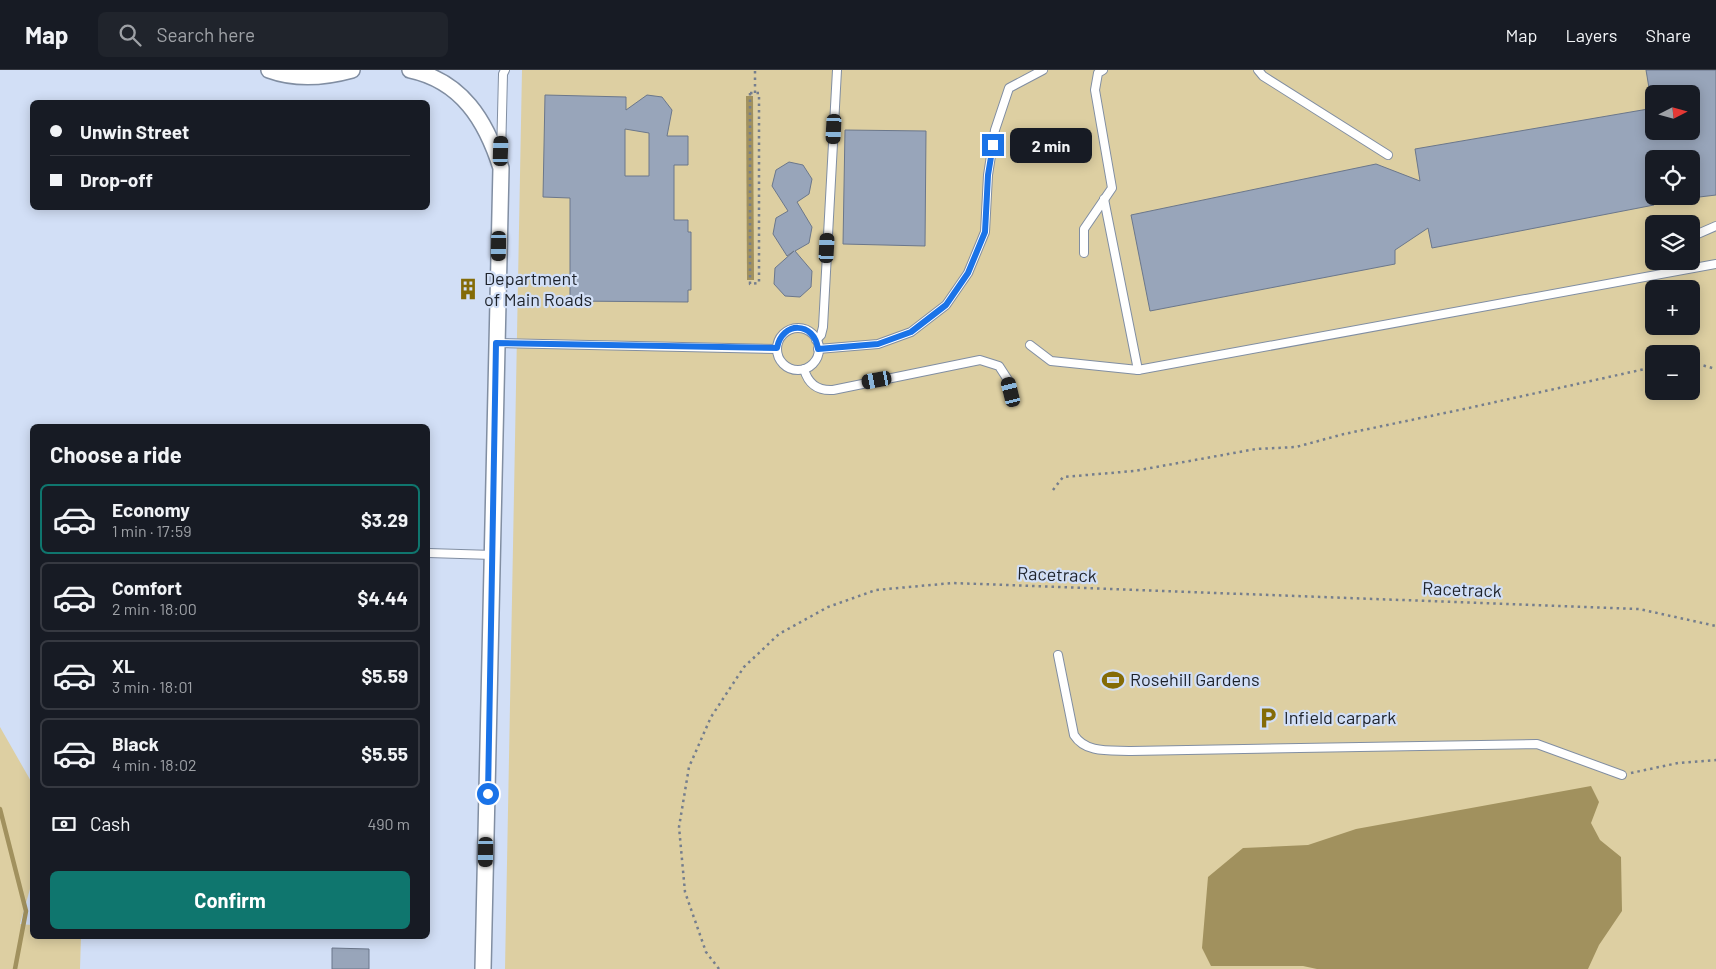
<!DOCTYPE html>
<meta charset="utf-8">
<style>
body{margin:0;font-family:Barlow,sans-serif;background:#20242c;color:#f1f3f6;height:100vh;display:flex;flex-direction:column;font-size:19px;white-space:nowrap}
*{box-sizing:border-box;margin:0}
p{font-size:16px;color:#9ea1a6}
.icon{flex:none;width:28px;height:28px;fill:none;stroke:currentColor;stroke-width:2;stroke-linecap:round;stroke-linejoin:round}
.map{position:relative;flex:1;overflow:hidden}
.drawer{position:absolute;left:30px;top:354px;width:400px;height:515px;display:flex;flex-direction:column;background:#171b24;border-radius:8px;box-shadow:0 2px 12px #0003}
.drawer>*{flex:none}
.top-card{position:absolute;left:30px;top:30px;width:400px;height:110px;border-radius:8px;box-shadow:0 2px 12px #0003;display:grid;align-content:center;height:110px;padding:0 20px;background:#171b24}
.needle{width:32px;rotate:84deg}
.tools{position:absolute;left:1645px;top:15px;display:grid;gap:10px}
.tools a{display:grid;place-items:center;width:55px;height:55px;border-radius:8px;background:#171b24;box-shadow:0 2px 12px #0003;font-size:25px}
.end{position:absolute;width:22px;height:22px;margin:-11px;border:6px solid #1a73e8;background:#fff;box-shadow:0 0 0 2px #fff}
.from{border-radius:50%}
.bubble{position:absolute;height:35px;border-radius:8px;background:#171b24;box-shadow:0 2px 12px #0003;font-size:16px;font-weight:700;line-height:35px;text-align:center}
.car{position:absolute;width:15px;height:30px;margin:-15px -8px;border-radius:6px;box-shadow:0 0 4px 1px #0007;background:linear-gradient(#222 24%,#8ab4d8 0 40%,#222 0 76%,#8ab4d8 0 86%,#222 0)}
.top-card b{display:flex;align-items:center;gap:18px;height:48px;font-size:19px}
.top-card b+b{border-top:1px solid #363941}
.top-card i{width:12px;height:12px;background:#f1f3f6}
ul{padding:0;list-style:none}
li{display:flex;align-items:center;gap:15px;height:70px;margin:0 10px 8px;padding:0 10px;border:2px solid #363941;border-radius:8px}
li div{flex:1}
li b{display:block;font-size:19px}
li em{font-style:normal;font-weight:700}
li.active{border-color:#0f766e}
li>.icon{width:45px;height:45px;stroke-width:1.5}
h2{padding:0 20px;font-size:22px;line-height:60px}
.pay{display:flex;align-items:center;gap:12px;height:55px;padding:0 20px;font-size:19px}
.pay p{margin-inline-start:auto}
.action{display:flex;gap:10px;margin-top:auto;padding:10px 20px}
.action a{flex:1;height:58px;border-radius:8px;background:#0f766e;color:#fff;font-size:20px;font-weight:700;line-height:58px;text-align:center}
header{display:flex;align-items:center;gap:30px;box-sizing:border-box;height:70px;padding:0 25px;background:#171b24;border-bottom:1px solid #363941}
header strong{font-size:24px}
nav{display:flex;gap:28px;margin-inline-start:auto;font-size:18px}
.search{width:350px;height:45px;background:#20242c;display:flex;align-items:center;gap:12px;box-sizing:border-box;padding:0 18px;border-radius:8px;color:#9ea1a6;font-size:19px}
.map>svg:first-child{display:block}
.green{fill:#ddcfa2;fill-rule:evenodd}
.water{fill:#a1915e}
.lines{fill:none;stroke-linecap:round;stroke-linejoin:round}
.stream{stroke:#a1915e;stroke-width:4.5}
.building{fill:#98a5ba;stroke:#6b778b;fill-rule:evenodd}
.lane-casing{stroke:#818ea2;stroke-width:10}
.street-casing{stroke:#818ea2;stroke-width:18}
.path{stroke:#757e8d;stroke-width:2.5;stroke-dasharray:2.5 4;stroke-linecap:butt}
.lane{stroke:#fff;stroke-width:8}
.street{stroke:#fff;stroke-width:15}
.route{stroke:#1a73e8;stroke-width:6}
.labels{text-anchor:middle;stroke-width:4.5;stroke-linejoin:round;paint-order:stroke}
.poi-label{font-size:18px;fill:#1d222a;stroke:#d2dff6;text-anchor:start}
.street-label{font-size:18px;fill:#1d222a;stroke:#d2dff6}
</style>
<header>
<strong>Map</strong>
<div class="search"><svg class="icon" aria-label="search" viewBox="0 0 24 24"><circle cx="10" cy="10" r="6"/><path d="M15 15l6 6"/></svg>Search here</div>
<nav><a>Map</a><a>Layers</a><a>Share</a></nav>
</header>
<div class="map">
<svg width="1716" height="899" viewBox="0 0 1716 899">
<rect width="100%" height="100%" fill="#d2dff6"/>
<!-- green -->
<g class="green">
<path d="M522,0H1716V899H505ZM1654,24H1691V61H1654ZM1654,89H1691V126H1654ZM1654,154H1691V191H1654ZM1654,219H1691V256H1654ZM1654,284H1691V321H1654Z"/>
<polygon points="0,657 32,713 32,812 20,854 32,855 32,866 81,866 80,899 0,899"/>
</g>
<!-- water -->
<g class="water">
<polygon points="746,26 753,26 754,210 747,210"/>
<polygon points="1591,716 1599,732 1591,753 1600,770 1621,787 1622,841 1599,875 1588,899 1317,899 1303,896 1211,896 1202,878 1208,807 1243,778 1308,775 1356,759"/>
</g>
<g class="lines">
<!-- stream -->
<polyline class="stream" points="0,739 26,841 15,899"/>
</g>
<!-- building -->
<g class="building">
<polygon points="1646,0 1716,0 1716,125 1691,128 1691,89 1654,89 1654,135 1432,178 1428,158 1395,180 1395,194 1150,241 1131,145 1376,94 1420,111 1415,79 1654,38 1654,61 1691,61 1691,24 1650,24"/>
<path d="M545,25L626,27V40L647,25L662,27L672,40L667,66H688V95H674V150H688V162H691V220H688V232L570,231V128L543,127ZM625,59L649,63V106H625Z"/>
<polygon points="845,60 926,61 925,176 843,174"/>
<polygon points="789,92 803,95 812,109 809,124 797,132 812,157 809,173 795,181 812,201 811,217 800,227 785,226 774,214 775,198 794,181 787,186 773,164 776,148 788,141 772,116 776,100"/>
<polygon points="332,878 369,879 369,899 332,899"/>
</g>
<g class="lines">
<!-- lane casing -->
<g class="lane-casing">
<g id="lane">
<polyline points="1258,0 1263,6 1388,85"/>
<polyline points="501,86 503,4 505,0"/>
<polyline points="1104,129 1138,300 1716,194"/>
<polyline points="1691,169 1693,166 1716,156"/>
<polyline points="1084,183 1084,159 1112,118 1095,20 1098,3 1103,0"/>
<circle cx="798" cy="279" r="21"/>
<polyline points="816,270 821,265 823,257 837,0"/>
<polyline points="496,273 777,279"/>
<polyline points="1030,275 1051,291 1138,300"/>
<polyline points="818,279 878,274 911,262 946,235 968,203 985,162 988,105 995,60 1009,18 1043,0"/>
<path d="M804,299C808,314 818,321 833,320L980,290L999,296L1008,310L1011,322"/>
<polyline points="428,483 493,485"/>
<path d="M1058,585L1074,665C1086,684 1111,680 1131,681L1537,674L1622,705"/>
</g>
</g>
<!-- street casing -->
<g class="street-casing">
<g id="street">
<path d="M269,0C296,10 323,8 352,0"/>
<path d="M410,0C462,11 486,51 501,98L483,899"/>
</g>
</g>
<!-- path -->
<g class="path">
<polygon points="750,23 759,23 759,213 750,214"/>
<polyline points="755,23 755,0"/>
<polyline points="1691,292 1716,299"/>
<polyline points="1053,420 1063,407 1134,401 1256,379 1296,377 1344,364 1464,339 1654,297"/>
<polyline points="1631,703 1678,693 1716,690"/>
<polyline points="719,899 706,882 685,822 679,757 689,697 711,647 744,597 779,564 828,537 876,520 953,513 1639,539 1716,556"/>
</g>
<!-- lane -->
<use href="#lane" class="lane"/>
<!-- street -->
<use href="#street" class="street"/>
</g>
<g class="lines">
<!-- route -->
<path class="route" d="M488,724L496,273L777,278C782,251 814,251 818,279L878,274L911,262L946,235L968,203L985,162L988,105L993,75"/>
</g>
<!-- icons -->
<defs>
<g id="building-bare" transform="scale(1.725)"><path d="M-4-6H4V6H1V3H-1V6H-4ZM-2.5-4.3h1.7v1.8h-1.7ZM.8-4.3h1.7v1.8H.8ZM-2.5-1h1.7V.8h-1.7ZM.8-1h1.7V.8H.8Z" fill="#846b07" stroke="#d2dff6" stroke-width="2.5" paint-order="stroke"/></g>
<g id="stadium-bare" transform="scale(1.725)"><path d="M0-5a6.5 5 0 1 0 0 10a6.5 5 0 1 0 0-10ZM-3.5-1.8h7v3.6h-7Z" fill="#846b07" stroke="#d2dff6" stroke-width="2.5" paint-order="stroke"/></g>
<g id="parking-bare" transform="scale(1.725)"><path d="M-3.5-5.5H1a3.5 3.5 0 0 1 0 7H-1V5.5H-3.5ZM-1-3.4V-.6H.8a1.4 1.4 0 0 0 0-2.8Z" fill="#846b07" stroke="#d2dff6" stroke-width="2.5" paint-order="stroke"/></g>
</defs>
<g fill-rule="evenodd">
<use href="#building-bare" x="468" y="219"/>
<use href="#stadium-bare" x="1113" y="610"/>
<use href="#parking-bare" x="1268" y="648"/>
</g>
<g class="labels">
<!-- poi labels -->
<g class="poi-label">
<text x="484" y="215">Department<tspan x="484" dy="21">of Main Roads</tspan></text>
<text x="1130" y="616">Rosehill Gardens</text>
<text x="1284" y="654">Infield carpark</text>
</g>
<!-- street labels -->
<g class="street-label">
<text transform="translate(1057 505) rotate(2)" y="6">Racetrack</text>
<text transform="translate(1462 520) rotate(2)" y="6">Racetrack</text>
</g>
</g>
</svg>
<div class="tools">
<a><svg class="needle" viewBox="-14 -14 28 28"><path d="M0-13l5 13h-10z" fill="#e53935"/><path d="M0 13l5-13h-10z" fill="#9ea1a6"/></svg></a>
<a><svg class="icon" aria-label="locate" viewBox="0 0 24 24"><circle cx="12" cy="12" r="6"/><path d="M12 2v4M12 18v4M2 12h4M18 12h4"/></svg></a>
<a><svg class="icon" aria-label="layers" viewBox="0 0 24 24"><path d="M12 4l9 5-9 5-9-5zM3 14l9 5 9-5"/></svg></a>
<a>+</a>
<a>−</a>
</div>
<i class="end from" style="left:488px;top:724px"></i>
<i class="end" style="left:993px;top:75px"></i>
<div class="bubble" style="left:1010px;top:58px;width:82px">2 min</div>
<i class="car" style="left:834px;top:59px;rotate:183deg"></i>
<i class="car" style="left:501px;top:81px;rotate:2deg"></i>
<i class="car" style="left:499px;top:176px;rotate:181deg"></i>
<i class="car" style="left:827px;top:178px;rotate:3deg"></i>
<i class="car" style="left:877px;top:310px;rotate:259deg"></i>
<i class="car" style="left:1011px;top:322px;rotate:346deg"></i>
<i class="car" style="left:486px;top:782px;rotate:181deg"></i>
<div class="top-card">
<b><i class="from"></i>Unwin Street</b>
<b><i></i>Drop-off</b>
</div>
<section class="drawer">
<h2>Choose a ride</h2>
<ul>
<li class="active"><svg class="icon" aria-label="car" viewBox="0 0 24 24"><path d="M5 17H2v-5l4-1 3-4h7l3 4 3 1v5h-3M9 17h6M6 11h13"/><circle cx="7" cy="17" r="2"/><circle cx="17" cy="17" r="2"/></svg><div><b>Economy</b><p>1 min · 17:59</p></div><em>$3.29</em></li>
<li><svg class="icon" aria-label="car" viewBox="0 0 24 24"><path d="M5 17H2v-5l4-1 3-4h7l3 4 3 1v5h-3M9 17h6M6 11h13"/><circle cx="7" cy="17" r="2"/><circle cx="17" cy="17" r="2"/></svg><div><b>Comfort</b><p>2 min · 18:00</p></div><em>$4.44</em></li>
<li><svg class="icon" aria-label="car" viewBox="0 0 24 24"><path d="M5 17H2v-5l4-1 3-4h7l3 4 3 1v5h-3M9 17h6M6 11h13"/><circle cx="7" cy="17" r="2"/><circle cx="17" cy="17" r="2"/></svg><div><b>XL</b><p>3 min · 18:01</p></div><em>$5.59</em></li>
<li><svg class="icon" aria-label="car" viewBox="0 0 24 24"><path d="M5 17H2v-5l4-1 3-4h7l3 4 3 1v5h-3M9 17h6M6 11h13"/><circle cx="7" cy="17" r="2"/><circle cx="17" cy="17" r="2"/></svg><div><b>Black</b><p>4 min · 18:02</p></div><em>$5.55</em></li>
</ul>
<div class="pay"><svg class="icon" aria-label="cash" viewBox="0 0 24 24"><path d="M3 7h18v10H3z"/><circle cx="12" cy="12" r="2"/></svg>Cash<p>490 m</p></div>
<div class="action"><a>Confirm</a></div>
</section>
</div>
